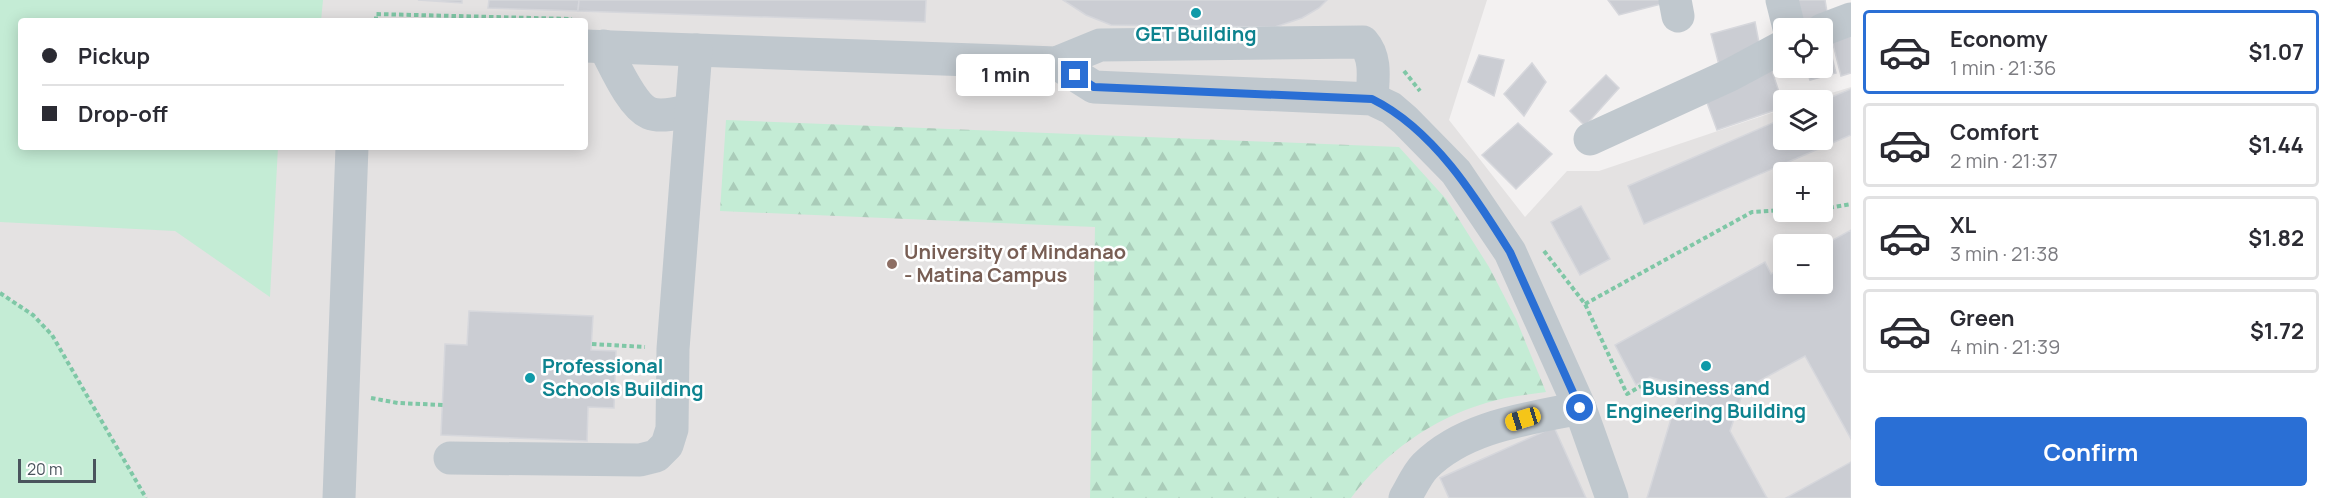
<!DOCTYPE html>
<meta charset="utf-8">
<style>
body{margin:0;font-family:Manrope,sans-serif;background:#f7f7f7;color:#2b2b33;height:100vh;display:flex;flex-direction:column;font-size:22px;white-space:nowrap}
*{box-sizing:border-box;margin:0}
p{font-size:20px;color:#7c7c81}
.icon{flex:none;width:33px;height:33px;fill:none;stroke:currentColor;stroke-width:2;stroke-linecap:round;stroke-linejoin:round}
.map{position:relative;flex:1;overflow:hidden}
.panel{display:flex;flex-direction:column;background:#fff;width:480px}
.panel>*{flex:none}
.guide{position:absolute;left:18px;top:18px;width:570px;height:132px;border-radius:6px;box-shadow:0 3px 15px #0003;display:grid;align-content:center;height:132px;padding:0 24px;background:#fff}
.buttons{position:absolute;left:1773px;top:18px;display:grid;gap:12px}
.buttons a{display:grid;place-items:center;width:60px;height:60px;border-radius:6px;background:#fff;box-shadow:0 3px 15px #0003;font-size:30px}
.scale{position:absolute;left:18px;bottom:15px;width:78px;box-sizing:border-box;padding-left:6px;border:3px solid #4a545d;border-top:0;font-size:16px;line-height:21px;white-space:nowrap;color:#4a545d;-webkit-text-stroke:4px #fff;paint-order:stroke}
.end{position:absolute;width:27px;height:27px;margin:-14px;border:8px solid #2a6fd5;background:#fff;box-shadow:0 0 0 3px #fff}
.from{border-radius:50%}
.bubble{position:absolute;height:42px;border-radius:6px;background:#fff;box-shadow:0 3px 15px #0003;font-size:20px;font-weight:700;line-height:42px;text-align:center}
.car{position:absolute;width:18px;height:36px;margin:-18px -9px;border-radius:8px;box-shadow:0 0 4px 2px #0007;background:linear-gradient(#f5c518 24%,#345 0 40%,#f5c518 0 76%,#345 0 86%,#f5c518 0)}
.guide b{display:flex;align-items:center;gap:21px;height:57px;font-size:22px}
.guide b+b{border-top:2px solid #e1e1e2}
.guide i{width:15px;height:15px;background:#2b2b33}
ul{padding:10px 0 0;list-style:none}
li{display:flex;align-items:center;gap:18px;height:84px;margin:0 12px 9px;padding:0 12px;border:3px solid #e1e1e2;border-radius:6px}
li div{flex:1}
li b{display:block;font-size:22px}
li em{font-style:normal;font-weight:700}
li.current{border-color:#2a6fd5}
li>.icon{width:54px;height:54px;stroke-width:1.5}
.cta{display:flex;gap:12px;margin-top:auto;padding:12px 24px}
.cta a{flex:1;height:69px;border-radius:6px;background:#2a6fd5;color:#fff;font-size:24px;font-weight:700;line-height:69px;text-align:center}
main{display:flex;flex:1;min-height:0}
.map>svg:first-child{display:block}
.education{fill:#e4e2e2;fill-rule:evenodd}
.forest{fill:url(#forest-firs)}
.garden{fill:#c4ecd5}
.building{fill:#cbcdd3;stroke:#d6d7dc;stroke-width:1.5}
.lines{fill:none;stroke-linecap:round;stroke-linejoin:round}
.path{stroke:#7fc7a6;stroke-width:4;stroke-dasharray:4.5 3;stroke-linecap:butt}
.minor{stroke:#c0c8ce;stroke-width:33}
.route{stroke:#2a6fd5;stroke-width:8}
.culture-dot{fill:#0f9aa8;stroke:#fff;stroke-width:2}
.education-dot{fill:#8d6e63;stroke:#fff;stroke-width:2}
.labels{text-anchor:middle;stroke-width:5;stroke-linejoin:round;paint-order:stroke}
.culture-label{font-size:20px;font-weight:bold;fill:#0d838f;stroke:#fff}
.education-label{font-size:20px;font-weight:bold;fill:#785e54;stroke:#fff;text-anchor:start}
</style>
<main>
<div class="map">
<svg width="1851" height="498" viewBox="0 0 1851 498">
<defs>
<pattern id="forest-firs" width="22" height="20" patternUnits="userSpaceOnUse" patternTransform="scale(1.5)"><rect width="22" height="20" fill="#c4ecd5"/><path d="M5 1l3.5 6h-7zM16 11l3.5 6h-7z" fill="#aaccb9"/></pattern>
</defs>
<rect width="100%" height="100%" fill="#f3f1f1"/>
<!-- education -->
<path class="education" d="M0,0H1487L1449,120L1525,217L1567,171H1599L1783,109L1784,140H1822V100H1809L1851,87V498H0ZM21,21H585V147H21ZM1784,172H1822V212H1784ZM1784,244H1822V284H1784Z"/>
<!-- forest -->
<path class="forest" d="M726,120L1399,147L1446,199L1489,267L1516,319L1546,392C1526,395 1505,397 1486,403C1432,419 1384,453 1351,498H1090L1095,227L720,211Z"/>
<!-- garden -->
<g class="garden">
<polygon points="0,0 323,0 321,21 21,21 21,147 278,147 270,297 175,231 0,222"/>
<polygon points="0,293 33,315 52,335 146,498 0,498"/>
</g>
<!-- building -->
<g class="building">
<polygon points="418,0 462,0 462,3"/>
<polygon points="489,0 579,0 578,11 488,8"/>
<polygon points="579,0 926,0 925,22 578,11"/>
<polygon points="1063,0 1327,0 1319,8 1302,18 1275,27 1111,25 1086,15"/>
<polygon points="1608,0 1664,0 1665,3 1619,15"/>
<polygon points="1791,0 1825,0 1827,12 1799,28"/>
<polygon points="1755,22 1760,48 1719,65 1711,34"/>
<polygon points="1851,26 1851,73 1841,76 1830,32"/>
<polygon points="1826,34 1836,73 1810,80 1806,68 1822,68 1822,35"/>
<polygon points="1479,55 1504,60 1494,96 1468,82"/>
<polygon points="1532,63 1546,82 1524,116 1504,94"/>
<polygon points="1770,65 1784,107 1717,130 1702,89"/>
<polygon points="1606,75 1619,88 1585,126 1570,111"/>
<polygon points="1851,89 1851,135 1644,224 1628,186 1784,118 1784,140 1822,140 1822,101"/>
<polygon points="1518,123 1552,154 1516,189 1482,155"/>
<polygon points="1581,206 1610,259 1580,275 1551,222"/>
<polygon points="1851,230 1851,439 1805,356 1744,389 1730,431 1767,498 1647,498 1681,386 1650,377 1636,385 1615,345 1765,262 1771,274 1784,267 1784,284 1822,284 1822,246"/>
<polygon points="469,311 593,316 591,350 616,351 614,408 588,407 587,441 441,435 445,344 467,345"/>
<polygon points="1554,427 1586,498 1449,498 1440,478"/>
<polygon points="1851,462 1851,498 1786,498"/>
</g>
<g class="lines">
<!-- path -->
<g class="path">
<polyline points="376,21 376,14 572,19"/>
<polyline points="1404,71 1420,91"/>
<polyline points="1822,209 1851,204"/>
<polyline points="1544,251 1585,304 1627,394 1641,386"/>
<polyline points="0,293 33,315 52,335 146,498"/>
<polyline points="1585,304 1752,212 1784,210"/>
<polyline points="592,344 645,347"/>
<polyline points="371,398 398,403 443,405"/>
</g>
<!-- minor -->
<g class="minor">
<polyline points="1675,0 1678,16"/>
<polyline points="1782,0 1789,28"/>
<polyline points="1822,30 1851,19"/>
<path d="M585,46L1056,63L1100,45L1363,42C1377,58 1373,79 1372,99"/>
<path d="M604,46C614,64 631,105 649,113C661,118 679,113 691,110"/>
<polyline points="1056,63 1094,87 1372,99 1391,108 1405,120 1456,172 1510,252 1580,408 1612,498"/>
<polyline points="1590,139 1730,75 1784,46"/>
<polyline points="450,458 640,460 656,456 667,445 672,429 673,349 696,50"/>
<polyline points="339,498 352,147"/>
<path d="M1405,498C1411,488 1417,474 1425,466C1465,426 1527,419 1580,408"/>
</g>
</g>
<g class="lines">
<!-- route -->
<path class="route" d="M1075,75L1094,87L1372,99C1433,129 1475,196 1510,252L1580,408"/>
</g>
<!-- markers -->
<g class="culture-dot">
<circle cx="1196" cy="13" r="6"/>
<circle cx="1706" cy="366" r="6"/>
<circle cx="530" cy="378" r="6"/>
</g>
<circle class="education-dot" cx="892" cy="264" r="6"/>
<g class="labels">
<!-- culture labels -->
<g class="culture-label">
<text x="1196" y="41">GET Building</text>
<text x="542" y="373" text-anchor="start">Professional<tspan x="542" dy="23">Schools Building</tspan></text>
<text x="1706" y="395">Business and<tspan x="1706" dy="23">Engineering Building</tspan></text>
</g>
<!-- education labels -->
<g class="education-label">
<text x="904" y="259">University of Mindanao<tspan x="904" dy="23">- Matina Campus</tspan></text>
</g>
</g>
</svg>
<div class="buttons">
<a><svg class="icon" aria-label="locate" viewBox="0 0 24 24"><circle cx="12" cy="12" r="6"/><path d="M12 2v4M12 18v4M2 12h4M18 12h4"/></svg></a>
<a><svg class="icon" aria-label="layers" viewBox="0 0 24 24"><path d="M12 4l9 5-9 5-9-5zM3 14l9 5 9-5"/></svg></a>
<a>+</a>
<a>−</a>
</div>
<div class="scale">20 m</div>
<i class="end from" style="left:1580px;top:408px"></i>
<i class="end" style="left:1075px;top:75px"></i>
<div class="bubble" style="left:956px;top:54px;width:99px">1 min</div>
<i class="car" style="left:1523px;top:419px;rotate:253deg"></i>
<div class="guide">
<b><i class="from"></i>Pickup</b>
<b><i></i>Drop-off</b>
</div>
</div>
<section class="panel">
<ul>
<li class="current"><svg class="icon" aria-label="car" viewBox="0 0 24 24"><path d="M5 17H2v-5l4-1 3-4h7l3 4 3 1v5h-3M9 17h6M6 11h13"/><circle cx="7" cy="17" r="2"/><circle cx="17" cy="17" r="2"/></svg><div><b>Economy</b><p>1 min · 21:36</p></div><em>$1.07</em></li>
<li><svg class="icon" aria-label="car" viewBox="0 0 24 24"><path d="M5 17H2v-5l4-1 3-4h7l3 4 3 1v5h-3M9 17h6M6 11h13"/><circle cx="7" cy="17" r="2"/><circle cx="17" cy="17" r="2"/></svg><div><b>Comfort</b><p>2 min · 21:37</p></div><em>$1.44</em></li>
<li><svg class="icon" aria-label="car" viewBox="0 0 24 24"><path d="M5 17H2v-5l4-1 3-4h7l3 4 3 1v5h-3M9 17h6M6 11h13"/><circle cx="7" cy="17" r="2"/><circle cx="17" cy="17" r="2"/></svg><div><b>XL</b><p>3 min · 21:38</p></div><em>$1.82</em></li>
<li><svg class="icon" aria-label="car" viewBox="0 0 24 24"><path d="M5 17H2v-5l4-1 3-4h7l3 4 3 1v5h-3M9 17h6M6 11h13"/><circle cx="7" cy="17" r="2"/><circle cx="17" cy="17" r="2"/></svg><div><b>Green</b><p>4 min · 21:39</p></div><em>$1.72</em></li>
</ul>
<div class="cta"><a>Confirm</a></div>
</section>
</main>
